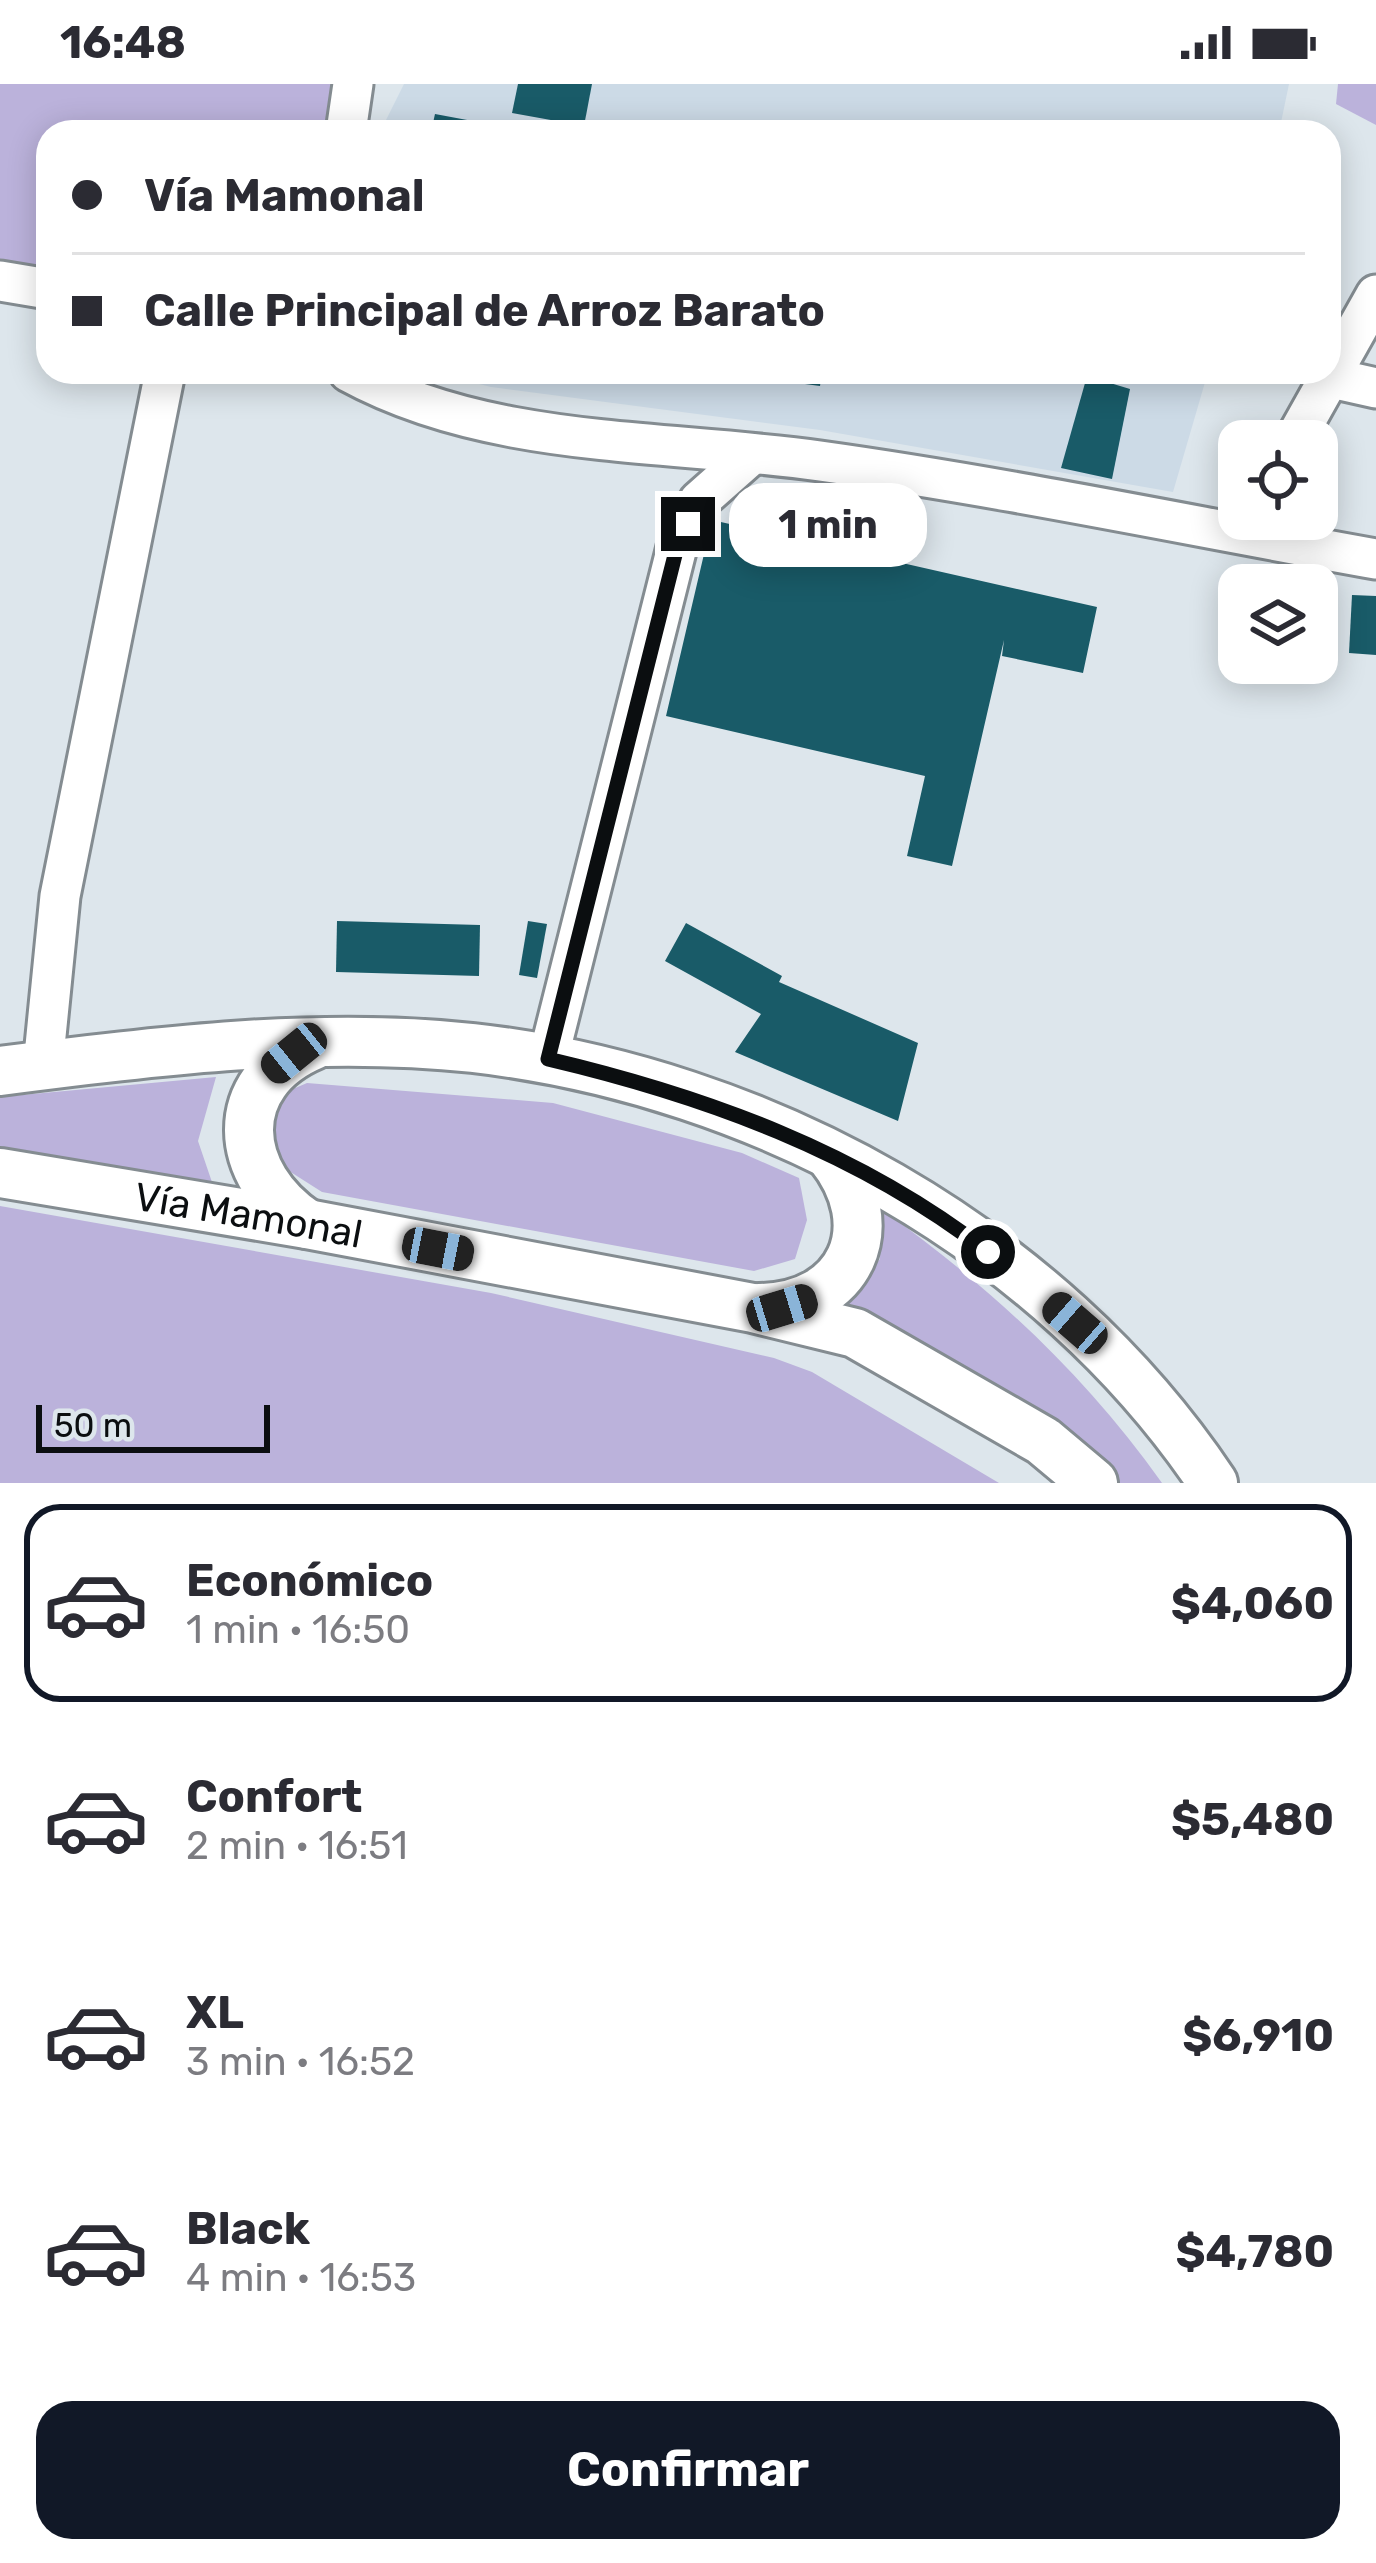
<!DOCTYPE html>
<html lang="es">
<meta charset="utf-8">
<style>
body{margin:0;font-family:Rubik,sans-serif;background:#f7f7f7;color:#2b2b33;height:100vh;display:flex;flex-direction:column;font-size:45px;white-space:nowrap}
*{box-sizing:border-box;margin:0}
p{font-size:39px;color:#7c7c81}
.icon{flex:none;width:66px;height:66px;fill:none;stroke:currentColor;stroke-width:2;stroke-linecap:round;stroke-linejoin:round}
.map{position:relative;height:1399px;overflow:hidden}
.drawer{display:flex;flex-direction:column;background:#fff;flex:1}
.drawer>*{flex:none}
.hud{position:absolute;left:36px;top:36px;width:1305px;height:264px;border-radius:36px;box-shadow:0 6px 30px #0003;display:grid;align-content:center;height:264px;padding:0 36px;background:#fff}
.fabs{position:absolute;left:1218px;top:336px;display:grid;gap:24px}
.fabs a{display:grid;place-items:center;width:120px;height:120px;border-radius:24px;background:#fff;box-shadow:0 6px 30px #0003;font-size:60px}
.scale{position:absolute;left:36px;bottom:30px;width:234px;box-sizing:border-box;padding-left:12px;border:6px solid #0b0e10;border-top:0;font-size:33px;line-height:42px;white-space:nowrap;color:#0b0e10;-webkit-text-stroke:9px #dde6ec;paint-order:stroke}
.end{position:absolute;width:54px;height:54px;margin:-27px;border:15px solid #0b0e10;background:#fff;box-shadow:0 0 0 6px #fff}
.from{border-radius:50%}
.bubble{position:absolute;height:84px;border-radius:36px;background:#fff;box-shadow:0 6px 30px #0003;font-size:39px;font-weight:700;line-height:84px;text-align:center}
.car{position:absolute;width:36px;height:72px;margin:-36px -18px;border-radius:15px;box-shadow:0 0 9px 3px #0007;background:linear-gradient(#222 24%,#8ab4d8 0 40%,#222 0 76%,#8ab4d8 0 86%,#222 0)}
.hud b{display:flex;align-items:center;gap:42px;height:114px;font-size:45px}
.hud b+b{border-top:3px solid #e1e1e2}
.hud i{width:30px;height:30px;background:#2b2b33}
ul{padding:21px 0 0;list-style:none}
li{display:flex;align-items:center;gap:36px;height:198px;margin:0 24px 18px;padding:0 12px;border:6px solid transparent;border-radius:36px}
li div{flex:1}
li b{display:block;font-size:45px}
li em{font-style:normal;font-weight:700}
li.selected{border-color:#111827}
li>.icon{width:108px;height:108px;stroke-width:1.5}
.button{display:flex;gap:24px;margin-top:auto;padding:24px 36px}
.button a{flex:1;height:138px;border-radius:36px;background:#111827;color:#fff;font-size:48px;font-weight:700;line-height:138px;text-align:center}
.status{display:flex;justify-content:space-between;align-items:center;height:84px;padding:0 60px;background:#fff;direction:ltr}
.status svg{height:33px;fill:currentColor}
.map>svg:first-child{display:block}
.built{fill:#ccdae6}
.green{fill:#bbb2db}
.building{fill:#195b68}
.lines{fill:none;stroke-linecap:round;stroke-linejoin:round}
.minor-casing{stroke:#848c91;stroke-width:45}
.major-casing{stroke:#848c91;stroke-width:54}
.minor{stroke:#fff;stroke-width:39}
.major{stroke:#fff;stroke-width:48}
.route{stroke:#0b0e10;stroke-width:15}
.labels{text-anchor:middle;stroke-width:12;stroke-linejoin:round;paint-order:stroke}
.street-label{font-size:39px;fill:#0b0e10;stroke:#dde6ec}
</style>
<div class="status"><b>16:48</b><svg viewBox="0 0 49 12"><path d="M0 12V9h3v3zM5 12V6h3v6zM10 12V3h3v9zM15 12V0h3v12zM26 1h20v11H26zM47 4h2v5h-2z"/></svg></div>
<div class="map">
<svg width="1376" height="1399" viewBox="0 0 1376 1399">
<rect width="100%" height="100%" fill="#dde6ec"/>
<!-- built -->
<g class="built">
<polygon points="404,0 1289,0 1279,48 380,48"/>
<polygon points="432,288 1208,288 1173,408 820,346 491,303"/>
</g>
<!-- green -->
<g class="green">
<polygon points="0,0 360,0 336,48 48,48 48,210 0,202"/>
<polygon points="1338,0 1376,0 1376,41 1336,20"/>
<polygon points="216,993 198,1057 216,1110 0,1071 0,1013"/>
<polygon points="307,999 553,1019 742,1069 799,1094 807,1136 795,1175 754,1187 322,1108 289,1087 269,1066 279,1011"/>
<polygon points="0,1122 491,1209 774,1274 812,1288 999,1399 0,1399"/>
<path d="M880,1124C991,1204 1082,1287 1162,1399H1105L831,1235L880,1175Z"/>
</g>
<!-- building -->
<g class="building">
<polygon points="518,0 592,0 584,42 512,29"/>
<polygon points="435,30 520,46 519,48 431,48"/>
<polygon points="775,288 852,288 851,298 821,295 820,302 775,296"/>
<polygon points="1087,292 1130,305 1112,395 1061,384"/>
<polygon points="712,436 1097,523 1083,589 1002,572 1004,556 952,782 907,772 925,692 666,632"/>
<polygon points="1352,511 1376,512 1376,571 1349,569"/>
<polygon points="337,837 480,841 479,892 336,888"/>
<polygon points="528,837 547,840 537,894 519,891"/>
<polygon points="686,839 782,892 779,898 918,959 898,1037 735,968 761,930 665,877"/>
</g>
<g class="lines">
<!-- minor casing -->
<g class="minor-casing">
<g id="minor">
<polyline points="346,48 353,0"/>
<polyline points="0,197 48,205"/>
<path d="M349,288C490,365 664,355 820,377C1006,403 1191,442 1376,475"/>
<polyline points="1327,293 1376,304"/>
<polyline points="1294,357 1376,211"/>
<polyline points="548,975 677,463 699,417 752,370"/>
<polyline points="43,982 60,812 165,288"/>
</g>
</g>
<!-- major casing -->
<g class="major-casing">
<g id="major">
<path d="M0,987C154,967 318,947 473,964C762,997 1050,1155 1213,1399"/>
<path id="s1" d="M0,1089L307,1140L753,1224L855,1249L1043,1357L1093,1399"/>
<path d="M307,1140C233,1091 224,999 314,961"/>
<path d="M759,1224C852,1223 887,1142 830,1071"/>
</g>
</g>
<!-- minor -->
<use href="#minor" class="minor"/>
<!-- major -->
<use href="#major" class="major"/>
</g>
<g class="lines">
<!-- route -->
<path class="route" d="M688,440L677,463L548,975C705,1012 859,1068 988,1168"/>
</g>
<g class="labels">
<!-- street labels -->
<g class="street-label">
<text dy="14" stroke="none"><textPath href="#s1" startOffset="252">Vía Mamonal</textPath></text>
</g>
</g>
</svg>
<div class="fabs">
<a><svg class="icon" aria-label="locate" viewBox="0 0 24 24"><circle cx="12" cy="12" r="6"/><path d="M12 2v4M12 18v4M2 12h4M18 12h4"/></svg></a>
<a><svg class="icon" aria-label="layers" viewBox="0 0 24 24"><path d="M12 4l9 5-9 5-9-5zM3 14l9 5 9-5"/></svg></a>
</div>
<div class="scale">50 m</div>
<i class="end from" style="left:988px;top:1168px"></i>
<i class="end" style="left:688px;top:440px"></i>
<div class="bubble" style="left:729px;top:399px;width:198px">1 min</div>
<i class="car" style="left:294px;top:969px;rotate:231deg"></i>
<i class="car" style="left:438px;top:1165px;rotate:101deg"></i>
<i class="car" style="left:782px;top:1224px;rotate:73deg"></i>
<i class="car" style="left:1075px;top:1239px;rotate:311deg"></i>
<div class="hud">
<b><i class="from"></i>Vía Mamonal</b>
<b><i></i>Calle Principal de Arroz Barato</b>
</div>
</div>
<section class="drawer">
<ul>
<li class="selected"><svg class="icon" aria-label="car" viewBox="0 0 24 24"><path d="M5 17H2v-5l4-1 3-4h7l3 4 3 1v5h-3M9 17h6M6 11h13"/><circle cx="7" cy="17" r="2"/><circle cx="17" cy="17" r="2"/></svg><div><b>Económico</b><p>1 min · 16:50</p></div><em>$4,060</em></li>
<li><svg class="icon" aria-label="car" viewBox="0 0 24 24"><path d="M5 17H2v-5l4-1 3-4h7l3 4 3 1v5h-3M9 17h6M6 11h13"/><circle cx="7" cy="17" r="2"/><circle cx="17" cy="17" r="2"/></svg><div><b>Confort</b><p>2 min · 16:51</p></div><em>$5,480</em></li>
<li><svg class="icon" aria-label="car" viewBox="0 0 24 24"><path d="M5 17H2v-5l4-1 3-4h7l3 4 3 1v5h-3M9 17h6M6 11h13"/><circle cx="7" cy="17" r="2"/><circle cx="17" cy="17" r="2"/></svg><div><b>XL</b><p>3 min · 16:52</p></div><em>$6,910</em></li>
<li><svg class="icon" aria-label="car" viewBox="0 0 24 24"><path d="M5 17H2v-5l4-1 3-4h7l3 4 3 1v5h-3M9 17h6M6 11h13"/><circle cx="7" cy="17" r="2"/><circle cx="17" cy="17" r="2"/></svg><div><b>Black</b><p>4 min · 16:53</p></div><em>$4,780</em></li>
</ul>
<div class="button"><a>Confirmar</a></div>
</section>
